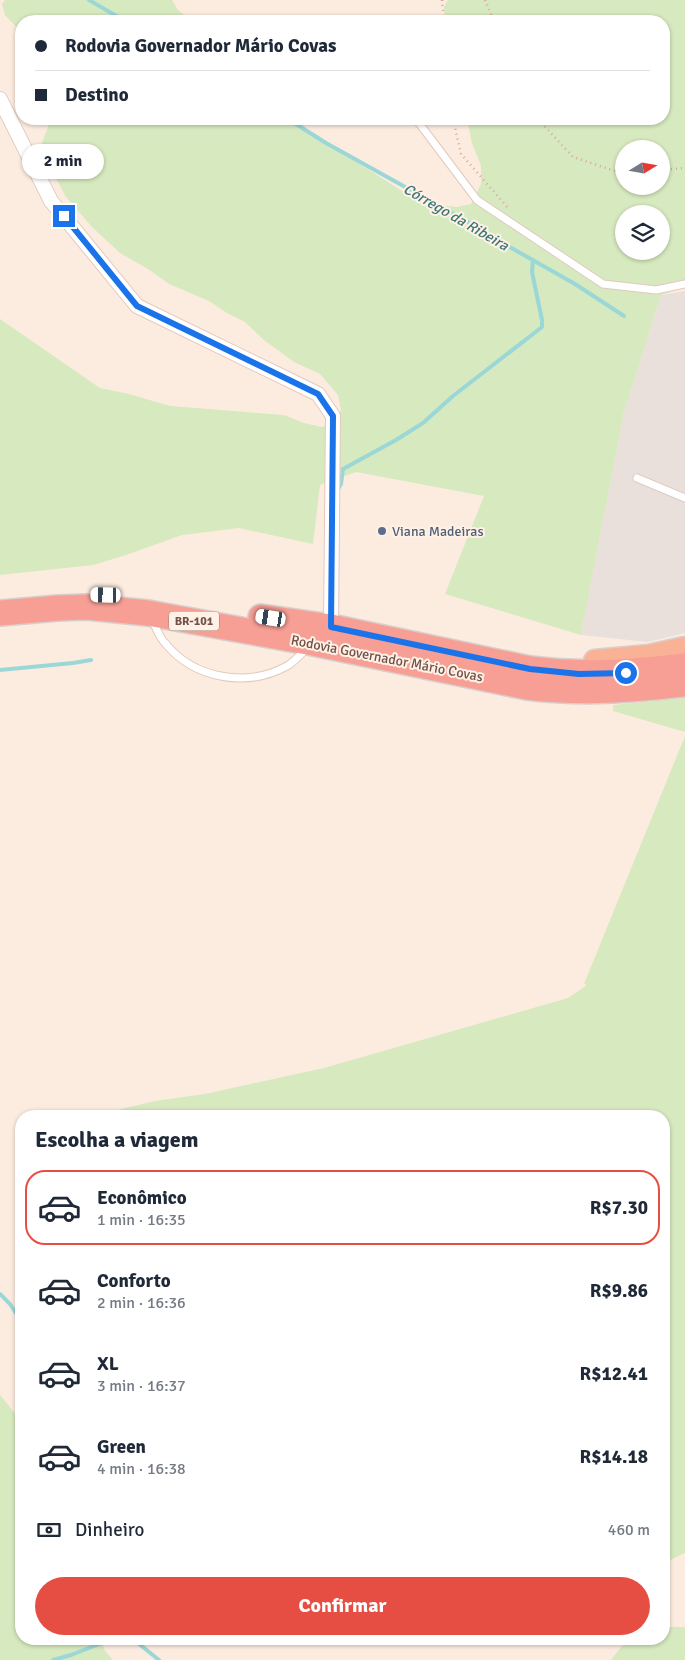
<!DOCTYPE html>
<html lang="pt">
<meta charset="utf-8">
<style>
body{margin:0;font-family:Signika,sans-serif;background:#f6f6f7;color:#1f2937;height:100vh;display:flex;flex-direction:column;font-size:19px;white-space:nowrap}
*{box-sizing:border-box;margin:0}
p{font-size:16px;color:#747a83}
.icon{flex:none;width:28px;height:28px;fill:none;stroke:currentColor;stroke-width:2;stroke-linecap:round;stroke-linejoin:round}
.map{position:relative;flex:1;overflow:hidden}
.sheet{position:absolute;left:15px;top:1110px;width:655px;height:535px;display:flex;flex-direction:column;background:#fff;border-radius:20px;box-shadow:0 1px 4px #0004}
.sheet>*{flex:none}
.banner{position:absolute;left:15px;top:15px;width:655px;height:110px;border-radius:20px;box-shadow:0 1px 4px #0004;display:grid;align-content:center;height:110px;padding:0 20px;background:#fff}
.needle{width:32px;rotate:79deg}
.controls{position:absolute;left:615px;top:140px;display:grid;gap:10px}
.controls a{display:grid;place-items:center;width:55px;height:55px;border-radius:50%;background:#fff;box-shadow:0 1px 4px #0004;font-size:25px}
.end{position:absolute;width:22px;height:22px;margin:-11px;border:6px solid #1a73e8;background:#fff;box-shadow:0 0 0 2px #fff}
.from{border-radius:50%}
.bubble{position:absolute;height:35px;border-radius:18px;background:#fff;box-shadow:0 1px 4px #0004;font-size:16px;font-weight:800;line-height:35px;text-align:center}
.car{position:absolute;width:15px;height:30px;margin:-15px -8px;border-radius:6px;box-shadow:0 0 4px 1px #0007;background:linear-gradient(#fff 24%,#345 0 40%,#fff 0 76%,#345 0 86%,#fff 0)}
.banner b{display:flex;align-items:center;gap:18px;height:48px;font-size:19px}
.banner b+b{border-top:1px solid #e0e1e3}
.banner i{width:12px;height:12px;background:#1f2937}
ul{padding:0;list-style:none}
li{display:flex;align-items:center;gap:15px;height:75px;margin:0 10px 8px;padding:0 10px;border:2px solid transparent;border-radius:20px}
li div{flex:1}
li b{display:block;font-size:19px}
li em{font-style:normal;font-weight:800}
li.active{border-color:#e74e43}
li>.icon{width:45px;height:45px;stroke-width:1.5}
h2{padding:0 20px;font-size:22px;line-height:60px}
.pay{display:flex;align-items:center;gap:12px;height:55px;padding:0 20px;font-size:19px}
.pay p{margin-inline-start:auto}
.primary-button{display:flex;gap:10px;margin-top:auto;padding:10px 20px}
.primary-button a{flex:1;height:58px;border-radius:30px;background:#e74e43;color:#fff;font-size:20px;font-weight:800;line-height:58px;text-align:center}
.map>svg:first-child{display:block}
.industrial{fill:#eae0db}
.green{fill:#d7e9bf;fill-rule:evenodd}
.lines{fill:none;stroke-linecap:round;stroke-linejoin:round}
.stream{stroke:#9bd7d7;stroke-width:4}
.service-casing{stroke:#e2c9bf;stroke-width:9}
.minor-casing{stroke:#e2c9bf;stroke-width:16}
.trunk-casing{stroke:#d8cecb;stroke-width:25}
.motorway-casing{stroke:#d8cecb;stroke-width:28}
.path{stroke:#d6a89b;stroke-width:2.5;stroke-dasharray:1 4;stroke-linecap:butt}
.service{stroke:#fff;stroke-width:7}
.minor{stroke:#fff;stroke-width:14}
.trunk{stroke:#fab296;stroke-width:22}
.motorway{stroke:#f79f95;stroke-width:25}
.route{stroke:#1a73e8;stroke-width:6}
.service-dot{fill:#5c6f8a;stroke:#fff1e6;stroke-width:2}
.labels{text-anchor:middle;stroke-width:4;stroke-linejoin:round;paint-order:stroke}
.shield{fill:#fff1e6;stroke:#9c8077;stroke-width:1}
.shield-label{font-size:12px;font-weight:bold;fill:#725047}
.service-label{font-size:14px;fill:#4e5e75;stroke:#fff1e6;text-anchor:start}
.street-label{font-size:14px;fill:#725047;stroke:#fff1e6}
.water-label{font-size:15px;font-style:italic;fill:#3c7878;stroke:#fff1e6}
</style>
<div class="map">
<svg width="685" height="1660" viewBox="0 0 685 1660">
<rect width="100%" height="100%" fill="#fcecdf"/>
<!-- industrial -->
<polygon class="industrial" points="685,291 685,633 648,642 581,635 624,412 661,295"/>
<!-- green -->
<g class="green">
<polygon points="5,0 172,0 178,10 192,21 21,21 21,32 5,15 2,4"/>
<path d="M448,0H685V287L661,295L624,412L581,635L445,594L484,496L356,472L320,485L313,544L239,528L182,535L126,555L93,565L0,575V319L100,388L129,394L170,406L284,415L304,423L322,427L335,421L341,410L338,395L320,374L294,362L265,341L245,322L227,313L209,301L169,284L148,269L120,253L92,227L66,197L42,152V143L48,127V119H289L421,203L457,207L471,204L481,184V166L472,143L467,119H664V21H445L444,7ZM624,149H661V186H624ZM624,214H661V251H624Z"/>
<polygon points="685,698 685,732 613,711 613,705"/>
<polygon points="685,736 685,1553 664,1563 664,1116 99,1116 121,1109 155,1101 205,1094 324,1068 568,998 587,985 584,984"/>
<polygon points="0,1395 21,1421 21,1639 101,1639 105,1651 113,1660 0,1660"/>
<polygon points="664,1627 685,1627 685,1660 611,1660 622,1646 631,1639 664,1639"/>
</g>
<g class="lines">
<!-- stream -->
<g class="stream">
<polyline points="89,0 125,21"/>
<polyline points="288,119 326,143 461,218 492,237 575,284 624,316"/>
<polyline points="337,491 341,484 343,469 396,440 423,423 453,396 542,327 542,320 532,272 533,260"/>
<polyline points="0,670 73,663 91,660"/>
<polyline points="0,1294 10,1304 21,1321"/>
<polyline points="133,1639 159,1660"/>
<polyline points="53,1660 71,1655 112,1639"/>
</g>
<!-- service casing -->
<g class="service-casing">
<g id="service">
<polyline points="416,119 477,200 603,284 656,290 685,284"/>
<polyline points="637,478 685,498"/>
<path d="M152,620C156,627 159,637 165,643C194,679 247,688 287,666C294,662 301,654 307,648"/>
</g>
</g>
<!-- minor casing -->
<g class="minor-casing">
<polyline id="minor" points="0,99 51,201 137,306 318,394 333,416 331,627"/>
</g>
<!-- trunk casing -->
<g class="trunk-casing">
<polyline id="trunk" points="595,661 649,656 685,648"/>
</g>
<!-- motorway casing -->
<g class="motorway-casing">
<g id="motorway">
<path d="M0,613L58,608L87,607L148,613L313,643L527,687C584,694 629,690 685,684"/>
<path d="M261,617L331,627L530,669C586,676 630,672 685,666"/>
</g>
</g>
<!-- path -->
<g class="path">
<polyline points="442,0 444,21"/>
<polyline points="485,0 494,21"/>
<polyline points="453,119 461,154 509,209"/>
<polyline points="538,119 573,157 624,174"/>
<polyline points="661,170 685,168"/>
</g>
<!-- service -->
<use href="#service" class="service"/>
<!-- minor -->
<use href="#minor" class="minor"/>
<!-- trunk -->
<use href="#trunk" class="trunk"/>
<!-- motorway -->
<use href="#motorway" class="motorway"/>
</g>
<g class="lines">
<!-- route -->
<polyline class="route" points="64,216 137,306 318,394 333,416 331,627 530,669 579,674 626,673"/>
</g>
<!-- markers -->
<circle class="service-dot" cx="382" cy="531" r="5"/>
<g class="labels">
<!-- shield labels -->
<rect class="shield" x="169" y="611.5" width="50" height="19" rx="4"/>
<g class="shield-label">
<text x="194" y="625">BR-101</text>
</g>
<!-- service labels -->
<g class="service-label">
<text x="392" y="536">Viana Madeiras</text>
</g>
<!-- street labels -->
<g class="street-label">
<text transform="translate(387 658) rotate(11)" y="5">Rodovia Governador Mário Covas</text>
</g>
<!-- water labels -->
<g class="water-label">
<text transform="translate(456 217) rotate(30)" y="5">Córrego da Ribeira</text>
</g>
</g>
</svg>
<div class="controls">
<a><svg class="needle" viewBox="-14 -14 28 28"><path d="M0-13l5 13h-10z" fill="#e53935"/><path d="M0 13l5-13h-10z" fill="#747a83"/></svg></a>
<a><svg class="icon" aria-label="layers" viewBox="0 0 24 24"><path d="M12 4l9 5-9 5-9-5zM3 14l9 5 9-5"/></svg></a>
</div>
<i class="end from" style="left:626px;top:673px"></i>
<i class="end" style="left:64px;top:216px"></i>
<div class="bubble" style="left:22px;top:144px;width:82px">2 min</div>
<i class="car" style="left:106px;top:595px;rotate:271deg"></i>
<i class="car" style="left:271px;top:618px;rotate:279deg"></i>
<div class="banner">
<b><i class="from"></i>Rodovia Governador Mário Covas</b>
<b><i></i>Destino</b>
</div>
<section class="sheet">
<h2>Escolha a viagem</h2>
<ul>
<li class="active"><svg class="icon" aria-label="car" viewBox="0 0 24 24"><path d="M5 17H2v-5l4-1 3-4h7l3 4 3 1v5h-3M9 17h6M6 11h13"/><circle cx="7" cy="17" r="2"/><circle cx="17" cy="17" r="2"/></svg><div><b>Econômico</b><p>1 min · 16:35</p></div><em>R$7.30</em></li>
<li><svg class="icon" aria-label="car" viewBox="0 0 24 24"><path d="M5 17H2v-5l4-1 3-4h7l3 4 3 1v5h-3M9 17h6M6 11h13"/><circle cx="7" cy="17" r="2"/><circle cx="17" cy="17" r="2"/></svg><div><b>Conforto</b><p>2 min · 16:36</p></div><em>R$9.86</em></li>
<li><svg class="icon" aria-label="car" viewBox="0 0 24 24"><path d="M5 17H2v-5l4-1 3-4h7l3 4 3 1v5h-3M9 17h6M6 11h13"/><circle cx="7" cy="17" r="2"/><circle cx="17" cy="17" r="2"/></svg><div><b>XL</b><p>3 min · 16:37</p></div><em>R$12.41</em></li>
<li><svg class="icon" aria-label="car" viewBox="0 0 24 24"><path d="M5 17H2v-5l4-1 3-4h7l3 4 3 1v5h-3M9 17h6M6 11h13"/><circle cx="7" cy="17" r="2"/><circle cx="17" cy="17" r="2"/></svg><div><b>Green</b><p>4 min · 16:38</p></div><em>R$14.18</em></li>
</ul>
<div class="pay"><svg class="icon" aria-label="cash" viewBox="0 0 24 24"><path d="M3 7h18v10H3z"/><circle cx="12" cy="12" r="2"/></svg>Dinheiro<p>460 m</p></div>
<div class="primary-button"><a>Confirmar</a></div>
</section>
</div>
